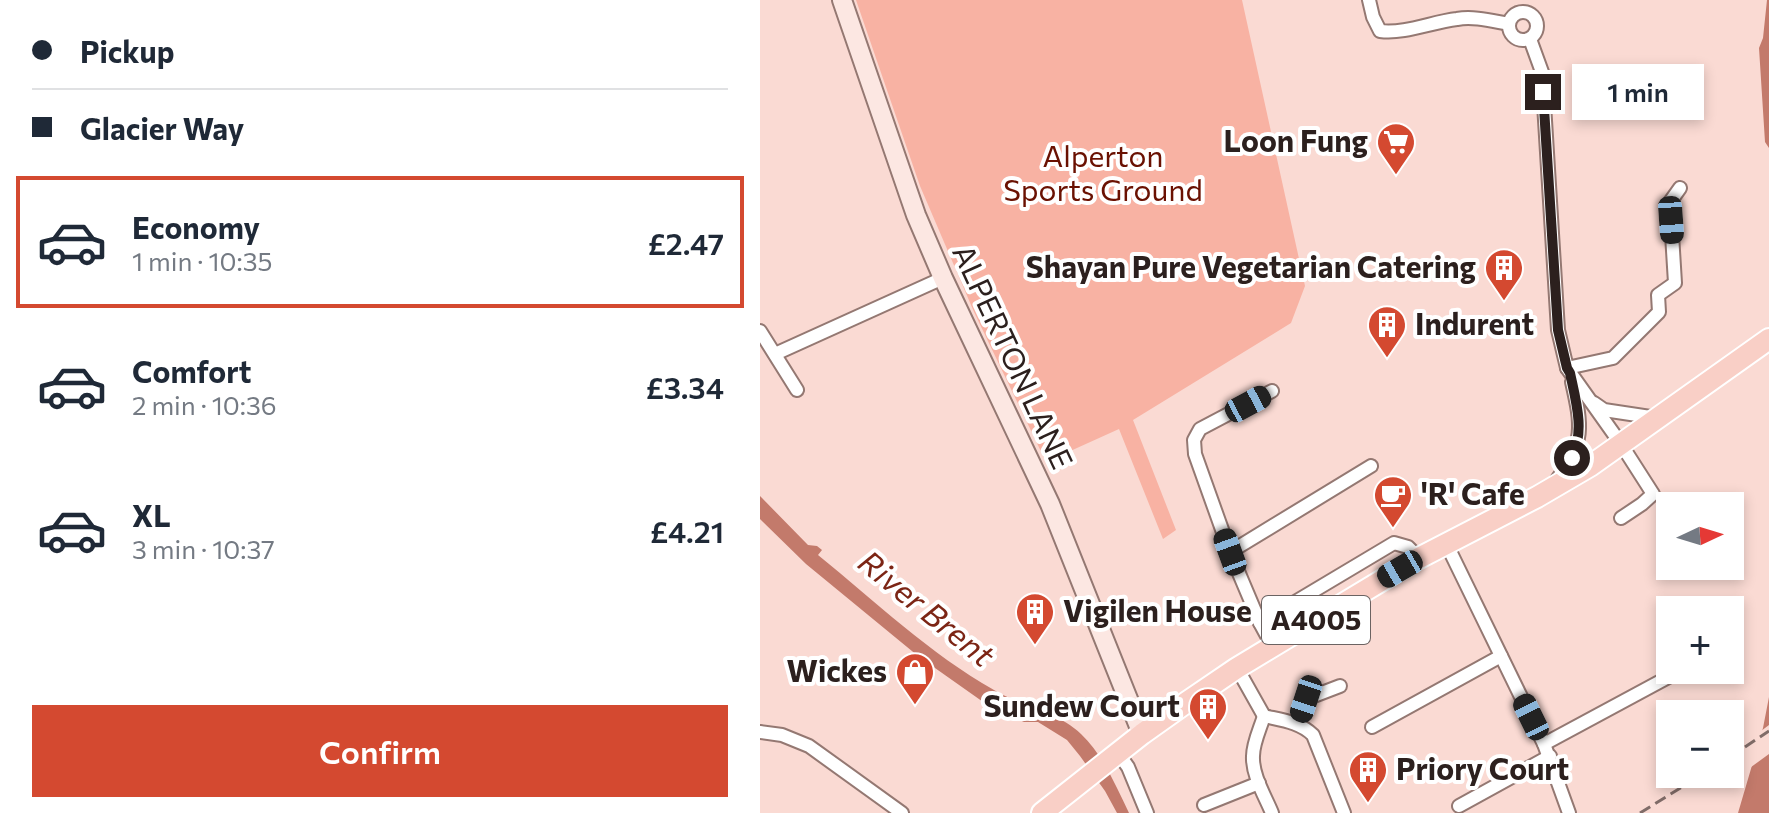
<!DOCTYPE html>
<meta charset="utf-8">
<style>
body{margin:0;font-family:Commissioner,sans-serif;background:#f2f2f3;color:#1f2937;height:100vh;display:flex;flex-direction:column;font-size:30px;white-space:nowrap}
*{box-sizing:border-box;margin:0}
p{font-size:26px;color:#747a83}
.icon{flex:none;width:44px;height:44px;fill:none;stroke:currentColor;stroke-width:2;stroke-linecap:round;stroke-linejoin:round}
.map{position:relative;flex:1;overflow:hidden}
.side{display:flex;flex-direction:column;background:#fff;width:760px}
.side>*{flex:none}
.hud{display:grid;align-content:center;height:176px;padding:0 32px;background:#fff}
.needle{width:52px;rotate:86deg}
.controls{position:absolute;left:896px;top:492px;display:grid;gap:16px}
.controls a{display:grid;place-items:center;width:88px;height:88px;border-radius:0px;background:#fff;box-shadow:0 4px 12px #0003;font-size:40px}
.end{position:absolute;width:36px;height:36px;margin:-18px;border:10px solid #2c201e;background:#fff;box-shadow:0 0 0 4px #fff}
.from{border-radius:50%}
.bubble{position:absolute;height:56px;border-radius:0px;background:#fff;box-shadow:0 4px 12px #0003;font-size:26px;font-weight:600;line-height:56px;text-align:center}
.car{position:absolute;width:24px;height:48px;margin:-24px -12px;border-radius:10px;box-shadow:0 0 6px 2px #0007;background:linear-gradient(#222 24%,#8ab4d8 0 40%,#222 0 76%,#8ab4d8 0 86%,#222 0)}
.hud b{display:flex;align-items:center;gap:28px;height:76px;font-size:30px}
.hud b+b{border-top:2px solid #e0e1e3}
.hud i{width:20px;height:20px;background:#1f2937}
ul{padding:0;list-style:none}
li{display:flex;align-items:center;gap:24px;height:132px;margin:0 16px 12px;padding:0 16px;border:4px solid transparent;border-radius:0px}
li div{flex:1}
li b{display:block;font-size:30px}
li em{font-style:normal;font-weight:600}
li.on{border-color:#d44930}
li>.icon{width:72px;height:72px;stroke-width:1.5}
.primary-button{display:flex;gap:16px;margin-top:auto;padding:16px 32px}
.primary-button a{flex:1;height:92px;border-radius:0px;background:#d44930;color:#fff;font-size:32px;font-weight:600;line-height:92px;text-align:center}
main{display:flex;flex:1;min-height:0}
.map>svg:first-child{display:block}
.green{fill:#f8b2a3}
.water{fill:#c37a6b}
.pier{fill:#fadad3}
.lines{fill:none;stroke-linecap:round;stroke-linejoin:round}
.minor-casing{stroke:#947872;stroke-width:16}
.secondary-casing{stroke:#947872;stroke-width:22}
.primary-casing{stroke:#fff;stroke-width:24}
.minor{stroke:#fff;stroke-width:12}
.secondary{stroke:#fce7e2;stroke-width:18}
.primary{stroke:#f9cfc6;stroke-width:20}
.rail{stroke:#806c68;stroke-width:3;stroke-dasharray:12 6;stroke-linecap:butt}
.route{stroke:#2c201e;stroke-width:10}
.labels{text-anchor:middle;stroke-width:8;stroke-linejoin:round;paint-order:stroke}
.shield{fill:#fff;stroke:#6b6362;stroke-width:2}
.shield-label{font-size:28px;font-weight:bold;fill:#2c201e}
.poi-label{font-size:30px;font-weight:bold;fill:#2c201e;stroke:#fff;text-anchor:end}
.park-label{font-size:30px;fill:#6a1102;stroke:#fff}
.street-label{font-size:30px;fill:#2c201e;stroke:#fff}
.water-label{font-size:32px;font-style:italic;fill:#7c2515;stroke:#fff}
</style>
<main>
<section class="side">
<div class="hud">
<b><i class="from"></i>Pickup</b>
<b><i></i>Glacier Way</b>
</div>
<ul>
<li class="on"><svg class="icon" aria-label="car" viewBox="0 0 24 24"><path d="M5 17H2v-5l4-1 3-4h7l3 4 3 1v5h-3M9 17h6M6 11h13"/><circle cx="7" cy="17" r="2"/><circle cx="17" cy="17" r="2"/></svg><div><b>Economy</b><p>1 min · 10:35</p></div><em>£2.47</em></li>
<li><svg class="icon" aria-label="car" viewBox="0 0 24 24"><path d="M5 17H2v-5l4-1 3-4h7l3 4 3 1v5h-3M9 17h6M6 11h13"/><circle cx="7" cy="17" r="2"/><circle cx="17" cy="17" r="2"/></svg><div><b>Comfort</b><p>2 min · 10:36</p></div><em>£3.34</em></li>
<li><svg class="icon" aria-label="car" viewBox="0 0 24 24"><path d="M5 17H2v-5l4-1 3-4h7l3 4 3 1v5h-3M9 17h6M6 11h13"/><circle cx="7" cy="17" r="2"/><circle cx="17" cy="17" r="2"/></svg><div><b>XL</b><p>3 min · 10:37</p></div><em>£4.21</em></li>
</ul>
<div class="primary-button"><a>Confirm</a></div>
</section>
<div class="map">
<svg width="1009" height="813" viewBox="0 0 1009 813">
<rect width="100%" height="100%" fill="#fadad3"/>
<!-- green -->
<polygon class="green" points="96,0 482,0 545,286 531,323 373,420 416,530 403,539 359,429 286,462 214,312 160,186"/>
<!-- water -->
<g class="water">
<polygon points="1007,0 1009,0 1009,148 1005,142 999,48 1003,38"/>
<path d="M0,496L48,545L57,546L62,550L58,555C115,601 170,654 234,690C262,707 297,711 321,734C343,755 356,786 369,813H357L345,791L320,756L307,740L278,722H264L226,704L158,656L46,564L0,519Z"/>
<polygon points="1009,697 1009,813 978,813 1003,728"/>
</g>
<!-- pier -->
<polygon class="pier" points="1009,725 1009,754 987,770 997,734"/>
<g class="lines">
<!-- minor casing -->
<g class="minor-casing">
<g id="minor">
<path d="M609,0L613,17L620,31C646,34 671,22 697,19C714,16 732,21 749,24"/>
<circle cx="763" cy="26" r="14"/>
<polyline points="770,39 782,72 798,330 807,368 861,444 893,494 882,504 861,518"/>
<polyline points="0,331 37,390"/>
<polyline points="15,354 183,278"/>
<polyline points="807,368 853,358 899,312 898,295 915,283 910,202 920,188"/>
<polyline points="512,391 440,429 434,440 435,454 470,552 500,623 513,647"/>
<polyline points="834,403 844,410 897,418"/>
<path d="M796,481C825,443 822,426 812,382"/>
<polyline points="686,543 784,744 809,813"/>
<polyline points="470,552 611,466"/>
<polyline points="500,623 634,543 648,547 659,558"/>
<path d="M477,668L504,716C521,720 540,722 553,735L584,813"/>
<path d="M504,716C500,729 493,743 493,756C492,775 505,796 512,813"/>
<polyline points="538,724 546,699 580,686"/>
<polyline points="612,727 741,656"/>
<polyline points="0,732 22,735 49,746 142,813"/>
<polyline points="784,744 914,674"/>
<polyline points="358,753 368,767 387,813"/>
<polyline points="444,805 499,783"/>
<polyline points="699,806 790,756"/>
</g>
</g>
<!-- secondary casing -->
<g class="secondary-casing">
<polyline id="secondary" points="82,0 156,215 183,278 290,504 382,734"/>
</g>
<!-- primary casing -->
<g class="primary-casing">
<polyline id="primary" points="282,813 382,734 427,702 477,668 659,558 777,497 830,466 1009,339"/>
</g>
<!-- minor -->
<use href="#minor" class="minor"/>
<!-- secondary -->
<use href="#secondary" class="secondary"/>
<!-- primary -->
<use href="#primary" class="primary"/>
<!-- rail -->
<g class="rail">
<polyline points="970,757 1009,731"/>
<polyline points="880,813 943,774"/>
</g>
</g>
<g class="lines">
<!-- route -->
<path class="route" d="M783,92L798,330L807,368L810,373C816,401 825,431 812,458"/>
</g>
<!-- icons -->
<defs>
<g id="supermarket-pin" transform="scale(2)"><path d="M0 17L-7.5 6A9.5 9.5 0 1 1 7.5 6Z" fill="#d44930" stroke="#fff"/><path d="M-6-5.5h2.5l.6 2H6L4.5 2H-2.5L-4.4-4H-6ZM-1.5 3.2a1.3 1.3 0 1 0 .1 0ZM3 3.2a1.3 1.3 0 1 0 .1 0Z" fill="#fff"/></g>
<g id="building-pin" transform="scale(2)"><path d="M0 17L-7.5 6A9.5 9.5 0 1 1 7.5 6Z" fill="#d44930" stroke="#fff"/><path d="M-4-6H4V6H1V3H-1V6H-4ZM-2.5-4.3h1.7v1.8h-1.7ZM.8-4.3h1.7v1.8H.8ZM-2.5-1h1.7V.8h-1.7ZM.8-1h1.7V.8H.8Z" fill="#fff"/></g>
<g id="cafe-pin" transform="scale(2)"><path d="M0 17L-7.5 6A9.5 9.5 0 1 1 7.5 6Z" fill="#d44930" stroke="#fff"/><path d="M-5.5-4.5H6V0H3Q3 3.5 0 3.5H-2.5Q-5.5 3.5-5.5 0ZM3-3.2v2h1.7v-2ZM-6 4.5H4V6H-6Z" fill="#fff"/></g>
<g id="shop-pin" transform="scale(2)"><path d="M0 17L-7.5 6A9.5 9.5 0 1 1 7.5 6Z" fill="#d44930" stroke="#fff"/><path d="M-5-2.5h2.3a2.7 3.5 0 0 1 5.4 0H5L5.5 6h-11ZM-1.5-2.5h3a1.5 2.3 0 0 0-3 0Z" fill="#fff"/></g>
</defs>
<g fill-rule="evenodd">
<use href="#supermarket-pin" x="636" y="142"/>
<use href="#building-pin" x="744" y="268"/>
<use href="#building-pin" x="627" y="325"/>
<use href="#cafe-pin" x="633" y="495"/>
<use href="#building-pin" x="275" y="612"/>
<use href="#shop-pin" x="155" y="672"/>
<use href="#building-pin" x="448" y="707"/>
<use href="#building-pin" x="608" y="770"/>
</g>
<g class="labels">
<!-- shield labels -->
<rect class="shield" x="502" y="596" width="108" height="48" rx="6"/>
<g class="shield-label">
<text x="556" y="630">A4005</text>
</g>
<!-- poi labels -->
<g class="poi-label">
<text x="608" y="152">Loon Fung</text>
<text x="716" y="278">Shayan Pure Vegetarian Catering</text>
<text x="655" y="335" text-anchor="start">Indurent</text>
<text x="661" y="505" text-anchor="start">'R' Cafe</text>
<text x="303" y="622" text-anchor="start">Vigilen House</text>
<text x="127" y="682">Wickes</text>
<text x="420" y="717">Sundew Court</text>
<text x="636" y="780" text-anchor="start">Priory Court</text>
</g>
<!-- park labels -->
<g class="park-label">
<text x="343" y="167">Alperton<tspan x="343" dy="34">Sports Ground</tspan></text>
</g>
<!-- street labels -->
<g class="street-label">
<text transform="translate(252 357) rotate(65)" y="10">ALPERTON LANE</text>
</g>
<!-- water labels -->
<g class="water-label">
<text transform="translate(166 609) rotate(39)" y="11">River Brent</text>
</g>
</g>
</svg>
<div class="controls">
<a><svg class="needle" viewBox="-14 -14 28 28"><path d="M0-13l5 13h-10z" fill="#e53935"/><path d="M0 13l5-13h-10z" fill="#747a83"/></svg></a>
<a>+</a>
<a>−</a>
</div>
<i class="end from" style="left:812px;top:458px"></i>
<i class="end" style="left:783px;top:92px"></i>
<div class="bubble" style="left:812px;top:64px;width:132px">1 min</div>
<i class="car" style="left:911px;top:220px;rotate:176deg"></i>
<i class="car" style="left:488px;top:404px;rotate:62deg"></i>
<i class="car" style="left:470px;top:552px;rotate:340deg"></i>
<i class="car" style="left:640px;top:569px;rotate:240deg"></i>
<i class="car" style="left:546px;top:699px;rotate:198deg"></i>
<i class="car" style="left:771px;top:717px;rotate:334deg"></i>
</div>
</main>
